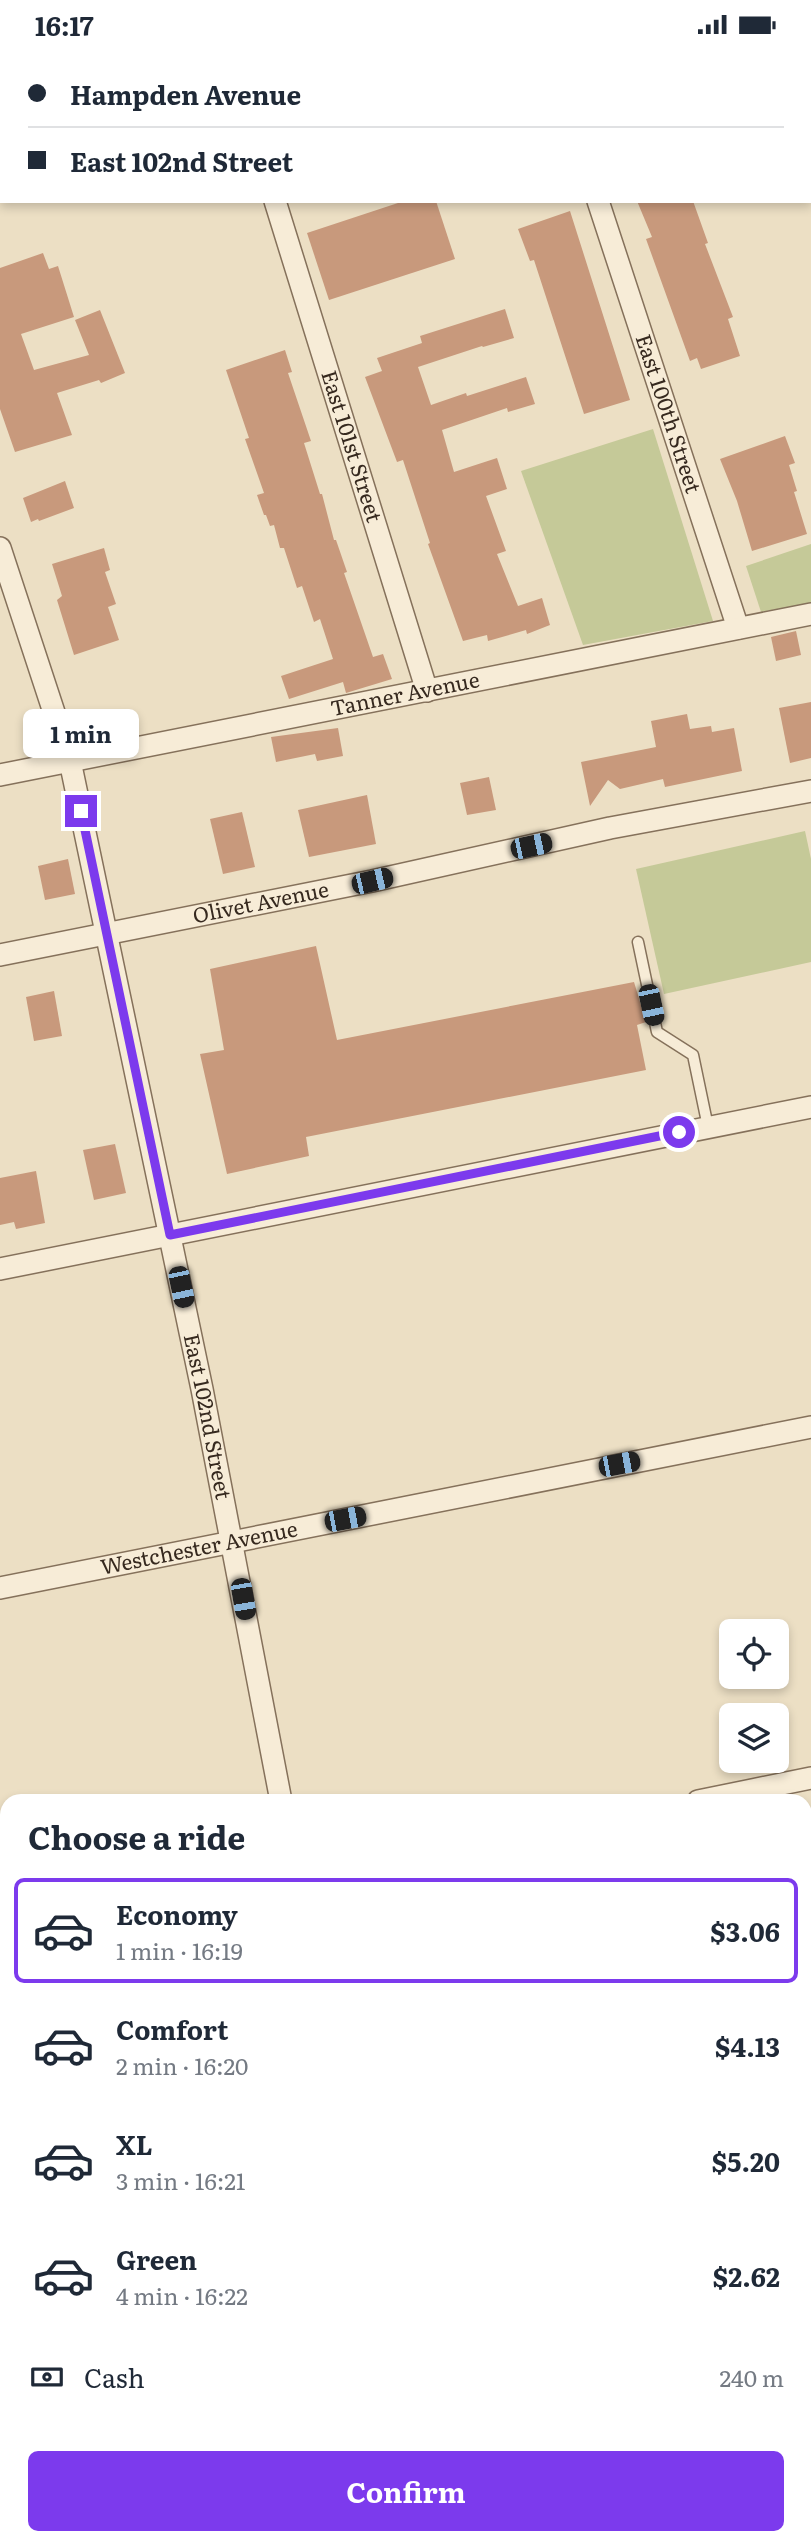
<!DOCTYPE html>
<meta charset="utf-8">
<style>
body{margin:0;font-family:Literata,serif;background:#f6f6f7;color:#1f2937;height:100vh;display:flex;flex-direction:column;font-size:26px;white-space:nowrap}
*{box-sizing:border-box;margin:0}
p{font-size:23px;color:#747a83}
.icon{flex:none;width:38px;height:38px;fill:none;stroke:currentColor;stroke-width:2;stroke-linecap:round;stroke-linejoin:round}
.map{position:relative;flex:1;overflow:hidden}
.side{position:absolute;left:0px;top:1745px;width:812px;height:751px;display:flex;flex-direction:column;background:#fff;border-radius:21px 21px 0 0;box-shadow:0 4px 10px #0003}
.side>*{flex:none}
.top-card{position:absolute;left:0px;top:0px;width:812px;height:154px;box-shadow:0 4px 10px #0003;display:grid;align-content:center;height:154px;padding:0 28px;background:#fff}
.controls{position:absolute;left:719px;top:1570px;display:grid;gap:14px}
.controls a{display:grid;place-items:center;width:70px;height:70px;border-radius:10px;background:#fff;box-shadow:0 4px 10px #0003;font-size:35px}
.end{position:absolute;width:32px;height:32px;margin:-16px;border:9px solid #7c3aed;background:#fff;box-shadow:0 0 0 4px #fff}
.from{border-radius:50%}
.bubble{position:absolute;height:49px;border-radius:10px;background:#fff;box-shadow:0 4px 10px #0003;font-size:23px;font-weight:700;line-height:49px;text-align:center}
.car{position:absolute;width:21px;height:42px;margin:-21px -10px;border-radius:9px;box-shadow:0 0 5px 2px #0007;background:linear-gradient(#222 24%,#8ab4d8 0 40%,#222 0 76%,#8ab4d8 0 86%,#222 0)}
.top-card b{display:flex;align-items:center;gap:24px;height:66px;font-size:26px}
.top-card b+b{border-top:2px solid #e0e1e3}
.top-card i{width:18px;height:18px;background:#1f2937}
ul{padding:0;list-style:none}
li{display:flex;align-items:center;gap:21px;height:105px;margin:0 14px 10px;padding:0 14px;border:4px solid transparent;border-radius:10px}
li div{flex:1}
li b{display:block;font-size:26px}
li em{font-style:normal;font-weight:700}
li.active{border-color:#7c3aed}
li>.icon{width:63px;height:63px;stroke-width:1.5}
h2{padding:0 28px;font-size:32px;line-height:84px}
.pay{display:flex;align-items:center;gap:18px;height:77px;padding:0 28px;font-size:26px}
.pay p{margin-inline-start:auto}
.action{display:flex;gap:14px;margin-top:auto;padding:14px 28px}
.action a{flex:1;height:80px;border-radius:10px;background:#7c3aed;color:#fff;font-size:28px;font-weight:700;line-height:80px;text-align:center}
.status{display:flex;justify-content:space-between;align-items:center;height:49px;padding:0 35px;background:#fff;direction:ltr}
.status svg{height:19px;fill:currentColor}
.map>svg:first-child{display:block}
.green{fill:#c5c998}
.building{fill:#c8997c}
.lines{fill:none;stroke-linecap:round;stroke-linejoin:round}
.service-casing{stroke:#85715b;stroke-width:13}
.minor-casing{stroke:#85715b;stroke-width:24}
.primary-casing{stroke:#533f2f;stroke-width:38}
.service{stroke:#f7ecd7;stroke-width:10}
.minor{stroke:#f7ecd7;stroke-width:21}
.primary{stroke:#edd29d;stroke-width:35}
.route{stroke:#7c3aed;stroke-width:9}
.labels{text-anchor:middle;stroke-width:5;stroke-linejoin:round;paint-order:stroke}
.street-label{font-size:21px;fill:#36291f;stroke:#f4e9d3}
</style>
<div class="status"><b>16:17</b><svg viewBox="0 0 49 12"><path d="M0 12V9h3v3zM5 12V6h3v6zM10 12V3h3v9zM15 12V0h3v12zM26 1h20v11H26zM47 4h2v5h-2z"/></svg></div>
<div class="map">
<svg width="811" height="2494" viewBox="0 0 811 2494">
<rect width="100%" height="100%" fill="#ecdfc4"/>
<!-- green -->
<g class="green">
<polygon points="653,380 713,572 583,596 521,422"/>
<polygon points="811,495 811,554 761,563 746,517"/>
<polygon points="805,782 811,810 811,913 664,945 636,820"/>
</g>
<!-- building -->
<g class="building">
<polygon points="404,152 436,152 455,210 329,251 307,184"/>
<polygon points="637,152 693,152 708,194 705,195 733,268 728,270 740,307 701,320 697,309 690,312 646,190 652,188"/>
<polygon points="570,162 630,351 584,365 534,211 530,212 518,180"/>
<polygon points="43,204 49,220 58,217 74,268 21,285 34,321 89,306 75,271 100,261 125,324 101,334 99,331 57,344 72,386 15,403 0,360 0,219"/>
<polygon points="505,260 514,289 483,298 482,297 418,318 431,356 466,344 467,347 526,328 535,355 508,363 507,359 442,381 454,423 497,409 507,440 486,447 506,502 497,505 518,557 542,549 550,576 527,585 526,581 488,592 487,586 463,592 428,495 430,494 403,411 397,413 365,328 382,322 377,309 422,294 420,287"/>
<polygon points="285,301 292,323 288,324 311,392 304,394 320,445 322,445 334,491 336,491 347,523 344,524 373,608 383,605 392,630 346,644 343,633 289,650 281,627 333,610 320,570 314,573 302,537 297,539 284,499 280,499 274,476 270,477 266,466 264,466 257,446 264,444 245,390 249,389 226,321"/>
<polygon points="785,387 795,414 789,416 797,442 794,443 807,485 752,502 737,452 720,410"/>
<polygon points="65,432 74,459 39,472 38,470 31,473 23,449"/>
<polygon points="104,499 110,521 105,523 116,555 108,558 119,591 74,606 57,551 62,547 52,515"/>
<polygon points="796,582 801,606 776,612 771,588"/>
<polygon points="811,653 811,709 790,714 779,659"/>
<polygon points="687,665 690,680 711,677 712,683 734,679 742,722 665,738 663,730 620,740 608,731 590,757 581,713 656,698 651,672"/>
<polygon points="338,679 343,707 317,712 315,705 276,713 271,688"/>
<polygon points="489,728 496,761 467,766 460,734"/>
<polygon points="367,746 376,795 309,808 298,761"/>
<polygon points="242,763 255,818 223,825 210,770"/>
<polygon points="68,810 75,845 45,851 38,817"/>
<polygon points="316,897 337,991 634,933 646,973 637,976 646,1021 306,1088 309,1107 227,1125 200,1005 224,1001 210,920"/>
<polygon points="54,942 62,987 34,992 26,948"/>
<polygon points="115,1095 126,1144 94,1151 83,1101"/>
<polygon points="36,1122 45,1174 16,1180 14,1173 0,1176 0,1129"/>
</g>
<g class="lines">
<!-- service casing -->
<g class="service-casing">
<polyline id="service" points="638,893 657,983 693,1006 708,1078"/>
</g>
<!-- minor casing -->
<g class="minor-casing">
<g id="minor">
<polyline points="207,0 211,2"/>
<polyline points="549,0 549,2"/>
<polyline points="493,2 498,0"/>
<path id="s1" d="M275,152L427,642"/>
<path id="s2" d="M598,152L738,579"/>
<path id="s3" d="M0,499L70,712L202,1340L281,1752"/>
<path id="s4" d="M0,726L811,565"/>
<path id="s5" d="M0,906L372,832L610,779L811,742"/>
<polyline points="0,1220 811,1058"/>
<path id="s6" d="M0,1539L811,1378"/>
<polyline points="698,1752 811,1729"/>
<polyline points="0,1890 7,1889"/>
<polyline points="805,2043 811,2042"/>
<polyline points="0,2232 7,2230"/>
<polyline points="805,2337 811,2336"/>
<polyline points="16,2494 43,2488"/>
</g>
</g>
<!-- primary casing -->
<g class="primary-casing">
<g id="primary">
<polyline points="60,2 65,0"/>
<polyline points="0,15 2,13"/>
</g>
</g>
<!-- service -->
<use href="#service" class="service"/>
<!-- minor -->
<use href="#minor" class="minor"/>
<!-- primary -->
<use href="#primary" class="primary"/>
</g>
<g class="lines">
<!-- route -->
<polyline class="route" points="81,762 170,1186 679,1083"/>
</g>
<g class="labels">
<!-- street labels -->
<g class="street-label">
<text dy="7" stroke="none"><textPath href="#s2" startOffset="224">East 100th Street</textPath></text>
<text dy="7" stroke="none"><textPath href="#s1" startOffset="257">East 101st Street</textPath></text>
<text dy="7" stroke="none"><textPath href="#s4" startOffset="413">Tanner Avenue</textPath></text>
<text dy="7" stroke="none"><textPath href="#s5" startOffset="266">Olivet Avenue</textPath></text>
<text dy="7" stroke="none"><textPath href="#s3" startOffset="894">East 102nd Street</textPath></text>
<text dy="7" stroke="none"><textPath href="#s6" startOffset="203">Westchester Avenue</textPath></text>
</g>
</g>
</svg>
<div class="controls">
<a><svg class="icon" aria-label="locate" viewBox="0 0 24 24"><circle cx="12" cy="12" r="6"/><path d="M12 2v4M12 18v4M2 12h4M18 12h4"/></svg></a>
<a><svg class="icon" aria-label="layers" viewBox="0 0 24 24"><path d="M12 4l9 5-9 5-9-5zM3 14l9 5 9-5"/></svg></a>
</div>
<i class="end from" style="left:679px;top:1083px"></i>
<i class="end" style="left:81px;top:762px"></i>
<div class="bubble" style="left:23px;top:660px;width:116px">1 min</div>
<i class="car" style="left:531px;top:797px;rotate:78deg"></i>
<i class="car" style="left:372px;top:832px;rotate:77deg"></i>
<i class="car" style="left:651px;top:956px;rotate:168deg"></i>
<i class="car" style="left:181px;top:1238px;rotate:168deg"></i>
<i class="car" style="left:619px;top:1415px;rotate:79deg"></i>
<i class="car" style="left:345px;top:1470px;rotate:79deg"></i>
<i class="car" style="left:243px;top:1550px;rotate:170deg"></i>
<div class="top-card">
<b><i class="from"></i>Hampden Avenue</b>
<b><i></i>East 102nd Street</b>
</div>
<section class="side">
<h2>Choose a ride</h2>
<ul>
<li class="active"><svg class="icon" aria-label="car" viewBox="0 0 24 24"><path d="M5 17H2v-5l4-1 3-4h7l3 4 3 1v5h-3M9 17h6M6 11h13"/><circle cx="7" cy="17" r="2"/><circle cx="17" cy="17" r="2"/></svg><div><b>Economy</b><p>1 min · 16:19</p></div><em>$3.06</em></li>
<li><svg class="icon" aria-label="car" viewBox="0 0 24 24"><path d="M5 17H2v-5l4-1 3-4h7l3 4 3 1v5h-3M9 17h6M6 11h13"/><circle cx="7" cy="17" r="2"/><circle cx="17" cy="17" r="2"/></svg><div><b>Comfort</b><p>2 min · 16:20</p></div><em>$4.13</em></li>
<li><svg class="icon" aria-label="car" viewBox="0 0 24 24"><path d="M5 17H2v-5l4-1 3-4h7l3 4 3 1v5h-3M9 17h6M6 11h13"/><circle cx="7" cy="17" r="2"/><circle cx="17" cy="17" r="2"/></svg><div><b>XL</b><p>3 min · 16:21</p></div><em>$5.20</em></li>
<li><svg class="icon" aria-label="car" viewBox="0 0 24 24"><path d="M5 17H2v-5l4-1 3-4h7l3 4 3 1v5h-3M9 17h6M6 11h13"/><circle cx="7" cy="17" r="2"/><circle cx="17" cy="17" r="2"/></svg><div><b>Green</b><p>4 min · 16:22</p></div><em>$2.62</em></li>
</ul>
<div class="pay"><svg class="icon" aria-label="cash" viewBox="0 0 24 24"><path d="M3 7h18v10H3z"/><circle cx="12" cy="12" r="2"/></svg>Cash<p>240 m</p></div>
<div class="action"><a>Confirm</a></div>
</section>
</div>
